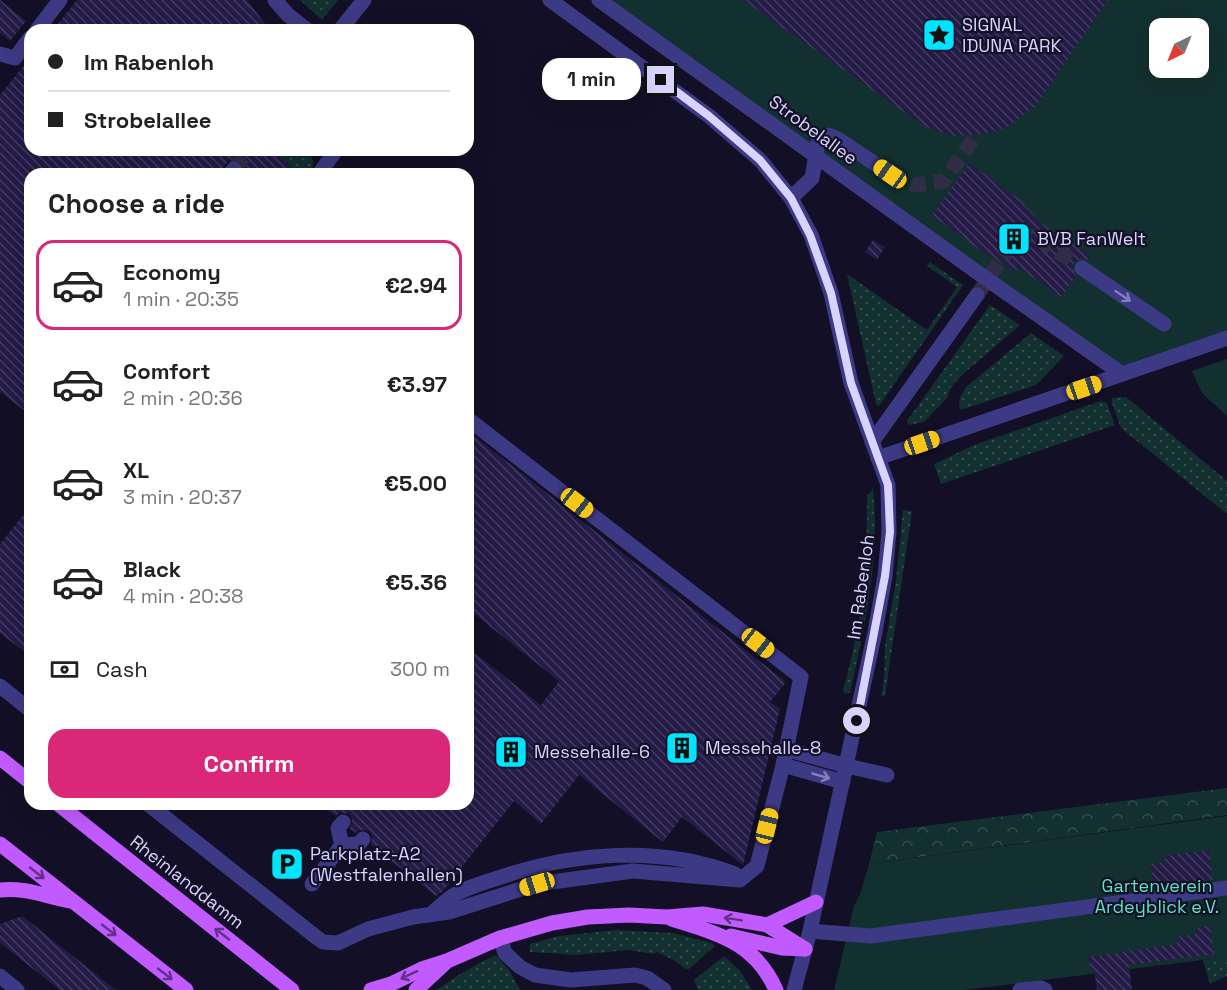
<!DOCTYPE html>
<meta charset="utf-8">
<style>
body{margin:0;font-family:"Space Grotesk",sans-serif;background:#f6f6f6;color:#222;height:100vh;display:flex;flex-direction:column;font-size:22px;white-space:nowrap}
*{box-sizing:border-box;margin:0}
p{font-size:20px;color:#767676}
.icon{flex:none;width:33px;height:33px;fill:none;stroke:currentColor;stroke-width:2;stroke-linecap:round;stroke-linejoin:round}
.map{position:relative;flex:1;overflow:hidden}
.sheet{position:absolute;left:24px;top:168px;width:450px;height:642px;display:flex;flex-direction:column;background:#fff;border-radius:18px;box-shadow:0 6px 24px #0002}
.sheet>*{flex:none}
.guide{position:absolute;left:24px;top:24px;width:450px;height:132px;border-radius:18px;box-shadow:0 6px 24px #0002;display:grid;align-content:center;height:132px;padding:0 24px;background:#fff}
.needle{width:39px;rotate:223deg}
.buttons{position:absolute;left:1149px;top:18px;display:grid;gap:12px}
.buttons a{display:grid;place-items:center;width:60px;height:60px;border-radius:12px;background:#fff;box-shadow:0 6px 24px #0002;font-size:30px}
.end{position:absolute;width:27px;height:27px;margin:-14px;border:8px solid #d9d4ff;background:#111;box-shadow:0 0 0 3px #111}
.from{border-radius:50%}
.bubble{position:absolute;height:42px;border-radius:18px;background:#fff;box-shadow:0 6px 24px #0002;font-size:20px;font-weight:700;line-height:42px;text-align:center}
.car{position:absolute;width:18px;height:36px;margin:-18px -9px;border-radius:8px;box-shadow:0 0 4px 2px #0007;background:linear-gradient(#f5c518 24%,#345 0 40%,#f5c518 0 76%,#345 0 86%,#f5c518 0)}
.guide b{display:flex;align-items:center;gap:21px;height:57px;font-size:22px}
.guide b+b{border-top:2px solid #e0e0e0}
.guide i{width:15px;height:15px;background:#222}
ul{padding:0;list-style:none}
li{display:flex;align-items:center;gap:18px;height:90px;margin:0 12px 9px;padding:0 12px;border:3px solid transparent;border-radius:18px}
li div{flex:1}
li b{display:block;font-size:22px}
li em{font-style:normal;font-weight:700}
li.on{border-color:#db2777}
li>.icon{width:54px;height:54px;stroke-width:1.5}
h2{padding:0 24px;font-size:27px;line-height:72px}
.pay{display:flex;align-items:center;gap:15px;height:66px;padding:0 24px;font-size:22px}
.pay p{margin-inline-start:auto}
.primary-button{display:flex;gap:12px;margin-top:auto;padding:12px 24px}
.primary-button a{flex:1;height:69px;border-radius:18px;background:#db2777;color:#fff;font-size:24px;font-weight:700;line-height:69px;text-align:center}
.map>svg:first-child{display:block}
.grass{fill:url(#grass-dots)}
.forest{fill:url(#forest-crowns)}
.garden{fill:#12302f;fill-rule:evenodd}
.building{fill:url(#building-back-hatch)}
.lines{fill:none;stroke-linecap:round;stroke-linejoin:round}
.minor-tunnel{stroke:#312d47;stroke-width:15;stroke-dasharray:15 8;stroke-linecap:butt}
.minor{stroke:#3d3a85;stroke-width:15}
.major{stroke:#c25bff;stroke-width:15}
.minor-bridge{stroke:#3d3a85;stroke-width:15}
.oneway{stroke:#837fbc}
.oneway2{stroke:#623188}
.route{stroke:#d9d4ff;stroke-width:8}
.labels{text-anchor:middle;stroke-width:4.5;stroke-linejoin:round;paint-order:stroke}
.poi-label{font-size:18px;fill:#d9d4ff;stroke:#130f26;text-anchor:start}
.street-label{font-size:18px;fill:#d9d4ff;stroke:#130f26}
.park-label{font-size:18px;fill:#5fe0c0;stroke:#130f26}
</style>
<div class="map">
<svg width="1227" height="990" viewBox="0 0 1227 990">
<defs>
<pattern id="grass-dots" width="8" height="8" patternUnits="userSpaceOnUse" patternTransform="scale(1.5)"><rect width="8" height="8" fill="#12302f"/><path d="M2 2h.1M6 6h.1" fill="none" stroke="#344d4e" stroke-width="1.8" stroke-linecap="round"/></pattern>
<pattern id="forest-crowns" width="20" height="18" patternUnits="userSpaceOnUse" patternTransform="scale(1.5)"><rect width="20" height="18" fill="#12302f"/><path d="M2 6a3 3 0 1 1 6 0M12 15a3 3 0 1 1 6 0" fill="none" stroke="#344d4e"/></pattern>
<pattern id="building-back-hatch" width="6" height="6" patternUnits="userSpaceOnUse" patternTransform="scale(1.5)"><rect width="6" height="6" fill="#241b47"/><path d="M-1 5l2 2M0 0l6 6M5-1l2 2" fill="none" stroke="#433b63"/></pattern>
</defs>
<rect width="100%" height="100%" fill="#130f26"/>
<!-- grass -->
<g class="grass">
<polygon points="300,0 338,0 322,20"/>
<path d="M278,150L306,151C314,158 315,163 310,172L297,173V171L275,154Z"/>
<polygon points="930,262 963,285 879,406 876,404 847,274 927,330 957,287 927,266"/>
<polygon points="990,305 1020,325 962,375 951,387 947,398 924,422 908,425 907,421"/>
<path d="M1031,333L1064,356L1036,385L961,410C956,402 962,394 966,387Z"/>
<polygon points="1126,397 1227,481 1227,514 1121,428 1112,403 1112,398"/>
<polygon points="1101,401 1107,403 1115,425 941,484 934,464 974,445"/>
<path d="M873,489C880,555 866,621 852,684L850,692L846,694L843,691C861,627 868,563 867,496Z"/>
<polygon points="903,510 912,511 885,696 881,696 884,681 885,645 896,581"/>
<polygon points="616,930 672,933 712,943 715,946 689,969 686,969 674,960 656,952 654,954 628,950 577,955 530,952 530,944 559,936"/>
<path d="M496,955L509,970L520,990H437C456,976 474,965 496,955Z"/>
<polygon points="724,956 740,971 752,990 698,990 694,980"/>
<polygon points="1227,957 1227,976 1210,984 1203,960"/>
</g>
<!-- forest -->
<polygon class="forest" points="1227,788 1227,815 869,864 877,832"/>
<!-- garden -->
<g class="garden">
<path d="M592,0H1227V334L1116,369ZM1160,28H1198V68H1160Z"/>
<polygon points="1227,359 1227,416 1202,393 1192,371"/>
<polygon points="1227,816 1227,957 964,990 834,990 854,906 860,894 869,864"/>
</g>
<!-- building -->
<g class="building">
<polygon points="0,0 26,21 10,41 0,33"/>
<polygon points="77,0 247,0 270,30 53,30"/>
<polygon points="743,0 1108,0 1034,108 1007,127 984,134 954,136 926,127"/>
<polygon points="30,58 30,150 270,150 301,174 242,174 243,165 235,159 229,160 218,174 30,174 30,415 0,392 0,95"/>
<polygon points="969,163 1019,199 1040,222 1090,256 1088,260 1082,258 1074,262 1072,268 1076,276 1061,297 1021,269 1013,271 994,258 987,255 932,215"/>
<polygon points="873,240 885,247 877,260 865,252"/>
<polygon points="468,431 786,682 770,702 780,709 743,865 682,817 663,842 579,775 541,824 514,801 443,891 436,896 371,845 372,836 369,831 360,830 356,833 350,829 352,819 349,814 340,813 335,816 320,804 468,804 468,648 541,705 559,681 468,609"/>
<polygon points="30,506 30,656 0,633 0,544"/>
<polygon points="1209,850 1213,880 1154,888 1150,864 1165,862 1165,856"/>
<polygon points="22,916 116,990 60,990 0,943 0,924"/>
<polygon points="1210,925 1214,954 1129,965 1132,990 1097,990 1094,970 1091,970 1088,957 1177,944 1176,937 1197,934 1196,928"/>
</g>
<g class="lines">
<!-- minor-tunnel -->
<g class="minor-tunnel">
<polyline points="234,169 249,150"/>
<polyline points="890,174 915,185 944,181 977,134"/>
<polyline points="977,295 1012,244 1020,237 1031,236 1039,239 1082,268"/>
</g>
<!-- minor -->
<g class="minor">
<polyline points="275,0 288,15 307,30"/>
<polyline points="550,0 709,116 760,160 791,198 811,235 831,293 851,383 888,485 889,532 885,576 875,632 810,931 794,990"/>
<polyline points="599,0 974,270"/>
<polyline points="37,30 60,0"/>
<polyline points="340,30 364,0"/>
<polyline points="0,54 15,58 30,38"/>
<polyline points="230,174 234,169"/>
<polyline points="319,174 334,153"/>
<polyline points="791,198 812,178 818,143 829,135 838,139 890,174"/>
<polyline points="1082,268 1164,324"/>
<polyline points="1001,289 1122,374"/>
<polyline points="872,442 977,295"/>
<polyline points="878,458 1227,338"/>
<polyline points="0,686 30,710"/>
<polyline points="785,749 847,766 887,775"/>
<polyline points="783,765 843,782"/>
<polyline points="148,804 316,937 323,942 338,943 368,929 413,917 449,912 537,884 633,871 740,880 757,866 783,765 801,677 468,419"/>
<polyline points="342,845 338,828 343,822"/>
<polyline points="312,884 342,845 359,844 363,839"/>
<path d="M430,915C437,909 444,902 451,897C465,888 482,883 498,878C573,852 660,845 735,874"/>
<polyline points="810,931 871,936 1227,888"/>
<polyline points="500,938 505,953 520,967 535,975 571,980 635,975 647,978 664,990"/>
<polyline points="0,976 17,990"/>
<polyline points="1020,990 1041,988 1045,990"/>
</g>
<!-- major -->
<g class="major">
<polyline points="0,758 30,782"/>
<polyline points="58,804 292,990"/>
<polyline points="0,844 186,990"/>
<path d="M0,890C25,887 47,897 71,901"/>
<path d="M672,919C718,934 755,942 776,990"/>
<polyline points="767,925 816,902"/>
<polyline points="731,936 782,948 805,949"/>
<polyline points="371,990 391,984 422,969 447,961 500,938 552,923 588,917 629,915 667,917 703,914 767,925 805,949"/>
<polyline points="416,990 445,963"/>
</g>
<!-- minor-bridge -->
<polyline class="minor-bridge" points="974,270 1001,289"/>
</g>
<!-- one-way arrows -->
<defs><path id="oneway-shaft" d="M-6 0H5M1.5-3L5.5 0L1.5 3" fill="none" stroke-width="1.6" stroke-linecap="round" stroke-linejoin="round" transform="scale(1.5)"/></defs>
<g class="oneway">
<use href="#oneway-shaft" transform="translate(1123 296) rotate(34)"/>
<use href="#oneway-shaft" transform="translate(821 776) rotate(16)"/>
</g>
<g class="oneway2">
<use href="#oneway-shaft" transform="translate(37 873) rotate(38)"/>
<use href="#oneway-shaft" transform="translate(733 919) rotate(-171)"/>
<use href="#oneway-shaft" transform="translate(109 930) rotate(38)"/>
<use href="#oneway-shaft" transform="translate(222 934) rotate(-142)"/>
<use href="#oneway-shaft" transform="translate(165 974) rotate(38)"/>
<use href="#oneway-shaft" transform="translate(409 975) rotate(155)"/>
</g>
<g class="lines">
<!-- route -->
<polyline class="route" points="661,80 709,116 760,160 791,198 810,235 831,293 851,383 888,485 889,506 890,532 885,576 857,721"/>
</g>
<!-- icons -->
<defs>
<g id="sight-square" transform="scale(1.725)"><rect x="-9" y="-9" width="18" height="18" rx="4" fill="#00e5ff" stroke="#130f26"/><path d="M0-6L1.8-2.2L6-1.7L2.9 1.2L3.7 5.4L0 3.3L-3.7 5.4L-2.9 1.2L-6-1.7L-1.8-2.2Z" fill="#111"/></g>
<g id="building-square" transform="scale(1.725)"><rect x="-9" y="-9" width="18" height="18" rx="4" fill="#00e5ff" stroke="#130f26"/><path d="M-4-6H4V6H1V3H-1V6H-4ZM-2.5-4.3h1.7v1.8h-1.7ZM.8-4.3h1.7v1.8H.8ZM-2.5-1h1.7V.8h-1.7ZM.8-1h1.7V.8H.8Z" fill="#111"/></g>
<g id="parking-square" transform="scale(1.725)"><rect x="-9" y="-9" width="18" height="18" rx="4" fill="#00e5ff" stroke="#130f26"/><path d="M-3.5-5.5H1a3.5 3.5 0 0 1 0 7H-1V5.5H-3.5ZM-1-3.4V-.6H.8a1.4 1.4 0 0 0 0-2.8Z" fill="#111"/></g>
</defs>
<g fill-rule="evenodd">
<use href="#sight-square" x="939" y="35"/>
<use href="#building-square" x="1014" y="239"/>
<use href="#building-square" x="682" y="748"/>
<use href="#building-square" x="511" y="752"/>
<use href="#parking-square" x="287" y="864"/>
</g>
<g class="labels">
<!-- poi labels -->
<g class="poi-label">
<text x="962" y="31">SIGNAL<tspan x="962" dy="21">IDUNA PARK</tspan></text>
<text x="1037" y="245">BVB FanWelt</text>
<text x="705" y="754">Messehalle-8</text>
<text x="534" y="758">Messehalle-6</text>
<text x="310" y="860">Parkplatz-A2<tspan x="310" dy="21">(Westfalenhallen)</tspan></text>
</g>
<!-- street labels -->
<g class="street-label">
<text transform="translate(813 130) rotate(36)" y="6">Strobelallee</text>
<text transform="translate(861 587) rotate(-82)" y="6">Im Rabenloh</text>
<text transform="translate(187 882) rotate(38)" y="6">Rheinlanddamm</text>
</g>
<!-- park labels -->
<g class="park-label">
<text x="1157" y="892">Gartenverein<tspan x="1157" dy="21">Ardeyblick e.V.</tspan></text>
</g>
</g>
</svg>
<div class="buttons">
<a><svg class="needle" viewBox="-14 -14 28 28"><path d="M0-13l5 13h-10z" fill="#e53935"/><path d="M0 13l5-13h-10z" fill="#767676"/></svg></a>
</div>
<i class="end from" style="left:857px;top:721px"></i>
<i class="end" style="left:661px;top:80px"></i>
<div class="bubble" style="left:542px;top:58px;width:99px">1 min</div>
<i class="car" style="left:890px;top:174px;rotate:305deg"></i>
<i class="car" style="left:1084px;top:388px;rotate:71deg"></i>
<i class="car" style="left:922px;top:443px;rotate:71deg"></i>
<i class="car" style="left:577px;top:503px;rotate:128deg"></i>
<i class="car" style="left:758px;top:643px;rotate:128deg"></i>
<i class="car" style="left:767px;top:826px;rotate:14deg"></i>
<i class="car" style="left:537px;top:884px;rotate:253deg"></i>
<div class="guide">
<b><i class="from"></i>Im Rabenloh</b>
<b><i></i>Strobelallee</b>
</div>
<section class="sheet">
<h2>Choose a ride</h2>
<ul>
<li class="on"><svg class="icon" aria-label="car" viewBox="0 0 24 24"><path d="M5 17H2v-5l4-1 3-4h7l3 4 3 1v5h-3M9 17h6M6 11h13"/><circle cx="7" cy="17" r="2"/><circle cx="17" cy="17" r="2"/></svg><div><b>Economy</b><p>1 min · 20:35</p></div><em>€2.94</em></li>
<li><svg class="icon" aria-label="car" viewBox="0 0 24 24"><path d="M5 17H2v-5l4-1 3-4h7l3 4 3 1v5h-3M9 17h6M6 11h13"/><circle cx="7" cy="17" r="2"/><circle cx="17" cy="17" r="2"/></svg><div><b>Comfort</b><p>2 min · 20:36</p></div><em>€3.97</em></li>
<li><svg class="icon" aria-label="car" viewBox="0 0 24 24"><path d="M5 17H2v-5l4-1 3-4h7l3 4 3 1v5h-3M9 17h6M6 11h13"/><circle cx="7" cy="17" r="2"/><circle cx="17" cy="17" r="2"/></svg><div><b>XL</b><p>3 min · 20:37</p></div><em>€5.00</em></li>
<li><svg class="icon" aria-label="car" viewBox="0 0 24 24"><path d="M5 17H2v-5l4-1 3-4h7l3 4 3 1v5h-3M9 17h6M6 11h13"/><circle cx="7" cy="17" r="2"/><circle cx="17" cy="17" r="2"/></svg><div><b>Black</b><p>4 min · 20:38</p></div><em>€5.36</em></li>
</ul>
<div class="pay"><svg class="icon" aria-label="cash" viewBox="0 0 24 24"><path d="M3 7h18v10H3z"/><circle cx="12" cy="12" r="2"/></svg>Cash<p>300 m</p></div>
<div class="primary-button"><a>Confirm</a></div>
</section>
</div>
